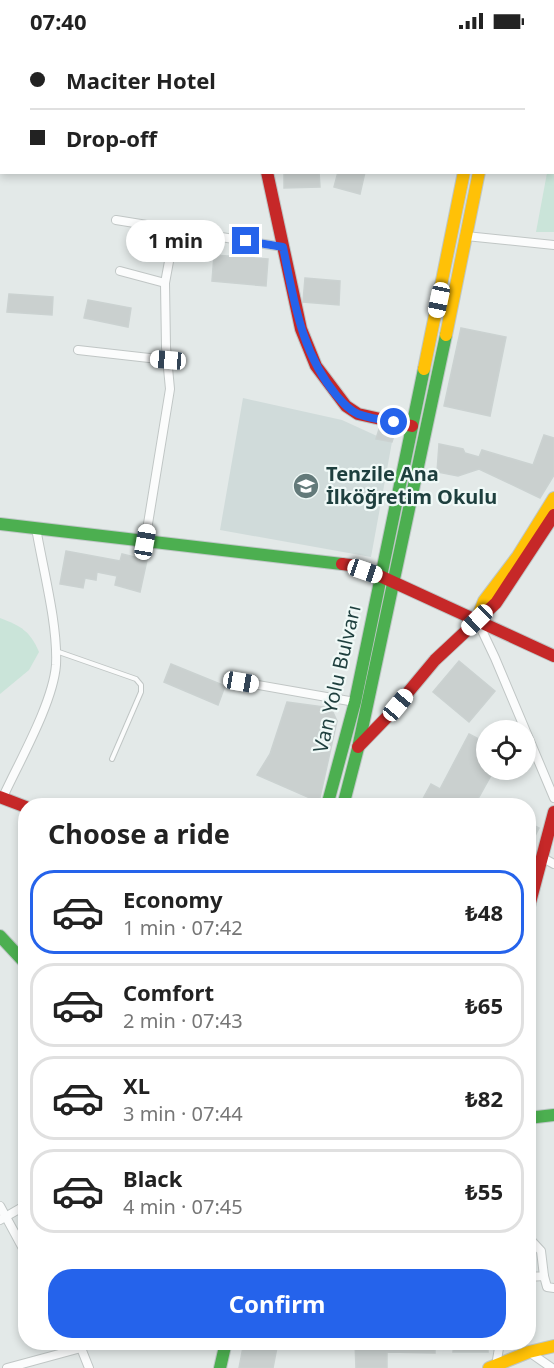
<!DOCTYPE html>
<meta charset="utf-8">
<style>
body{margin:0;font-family:"Noto Sans",sans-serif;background:#f2f2f2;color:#222;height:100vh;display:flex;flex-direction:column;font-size:22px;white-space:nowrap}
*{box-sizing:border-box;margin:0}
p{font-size:20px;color:#767676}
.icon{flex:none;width:33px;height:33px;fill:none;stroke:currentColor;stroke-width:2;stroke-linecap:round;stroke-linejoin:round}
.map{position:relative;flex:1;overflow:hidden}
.details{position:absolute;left:18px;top:756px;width:518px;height:552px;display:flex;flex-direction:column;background:#fff;border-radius:24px;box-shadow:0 3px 9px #0003}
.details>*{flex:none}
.guide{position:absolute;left:0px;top:0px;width:555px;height:132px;box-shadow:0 3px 9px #0003;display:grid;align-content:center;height:132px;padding:0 30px;background:#fff}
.controls{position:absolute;left:476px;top:678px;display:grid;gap:12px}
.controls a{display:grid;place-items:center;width:60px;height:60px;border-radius:50%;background:#fff;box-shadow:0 3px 9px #0003;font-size:30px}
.end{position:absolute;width:27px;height:27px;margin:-14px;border:8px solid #2563eb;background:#fff;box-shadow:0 0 0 3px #fff}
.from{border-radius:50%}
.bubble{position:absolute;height:42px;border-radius:21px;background:#fff;box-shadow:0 3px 9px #0003;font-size:20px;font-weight:700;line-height:42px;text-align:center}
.car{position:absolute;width:18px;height:36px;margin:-18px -9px;border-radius:8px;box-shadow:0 0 4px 2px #0007;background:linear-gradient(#fff 24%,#345 0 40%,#fff 0 76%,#345 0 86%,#fff 0)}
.guide b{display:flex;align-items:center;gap:21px;height:57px;font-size:22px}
.guide b+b{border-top:2px solid #e0e0e0}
.guide i{width:15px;height:15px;background:#222}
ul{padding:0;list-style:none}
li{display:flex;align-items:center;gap:18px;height:84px;margin:0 12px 9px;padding:0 18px;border:3px solid #e0e0e0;border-radius:24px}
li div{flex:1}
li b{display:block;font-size:22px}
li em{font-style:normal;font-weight:700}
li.on{border-color:#2563eb}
li>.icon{width:54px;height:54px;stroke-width:1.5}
h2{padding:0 30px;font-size:27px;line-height:72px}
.primary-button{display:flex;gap:12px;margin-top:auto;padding:12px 30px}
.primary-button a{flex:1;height:69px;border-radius:24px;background:#2563eb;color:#fff;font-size:24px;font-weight:700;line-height:69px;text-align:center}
.status{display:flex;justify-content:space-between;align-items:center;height:42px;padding:0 30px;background:#fff;direction:ltr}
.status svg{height:16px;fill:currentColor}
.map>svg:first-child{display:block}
.built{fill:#d0dbda}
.green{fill:#cae4d9}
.building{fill:#cad0cf;stroke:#cbd2d1;stroke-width:1.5}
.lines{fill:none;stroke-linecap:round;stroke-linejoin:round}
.lane-casing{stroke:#c0c6c5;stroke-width:6}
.street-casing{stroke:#c0c6c5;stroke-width:10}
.fast-casing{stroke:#bec7c6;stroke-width:14}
.slow-casing{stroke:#bec7c6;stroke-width:14}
.jam-casing{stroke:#bec7c6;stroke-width:14}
.lane{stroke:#fbfcfc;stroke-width:4}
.street{stroke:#fbfcfc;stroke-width:8}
.fast{stroke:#4caf50;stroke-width:12}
.slow{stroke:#ffc107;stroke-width:12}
.jam{stroke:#c62828;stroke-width:12}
.route{stroke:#2563eb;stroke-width:8}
.labels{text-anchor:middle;stroke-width:4.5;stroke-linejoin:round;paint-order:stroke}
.poi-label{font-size:20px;font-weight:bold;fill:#1e3f3e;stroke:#f0f9f7;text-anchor:start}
.street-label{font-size:20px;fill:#1e3f3e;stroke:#f0f9f7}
</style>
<div class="status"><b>07:40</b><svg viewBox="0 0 49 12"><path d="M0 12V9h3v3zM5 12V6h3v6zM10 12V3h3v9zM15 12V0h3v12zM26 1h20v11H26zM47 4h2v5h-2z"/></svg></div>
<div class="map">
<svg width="554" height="1326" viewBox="0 0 554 1326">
<rect width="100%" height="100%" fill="#e3e9e8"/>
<!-- built -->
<polygon class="built" points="243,356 342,378 377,394 377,397 392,400 371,515 220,488"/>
<!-- green -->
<g class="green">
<polygon points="554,97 554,190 536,190 547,131 554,130"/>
<path d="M0,576C21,584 30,589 39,610L29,628L0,652Z"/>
</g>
<!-- building -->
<g class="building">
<polygon points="284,130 319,130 320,145 284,146"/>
<polygon points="338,130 365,130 360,152 334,145"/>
<polygon points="214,213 268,217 266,244 212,239"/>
<polygon points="305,236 340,239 339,263 303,260"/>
<polygon points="9,252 53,255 52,273 7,270"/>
<polygon points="88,258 131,266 128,285 84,276"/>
<polygon points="461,286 506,295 490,374 444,364"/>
<polygon points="379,387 395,390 392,400 376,397"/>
<polygon points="544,393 554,396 554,433 540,456 479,427 458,434 437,430 439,402 463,407 465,411 479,415 482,408 533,423"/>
<polygon points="66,509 120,519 122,512 147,518 140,550 115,543 117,534 97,530 96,538 85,536 83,546 60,542"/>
<polygon points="459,619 495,649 469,680 433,650"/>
<polygon points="171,622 225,644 218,663 164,640"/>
<polygon points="287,660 331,666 337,679 319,760 257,733 270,712"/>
<polygon points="469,692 486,701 486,728 494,728 474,764 419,764 431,742 440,747"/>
<polygon points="528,780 539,786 528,808"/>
<polygon points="244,1300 278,1300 273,1326 239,1326"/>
<polygon points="355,1300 435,1300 435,1311 387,1310 387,1326 356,1326"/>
<polygon points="454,1300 488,1300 488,1310 453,1310"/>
</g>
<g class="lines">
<!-- lane casing -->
<g class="lane-casing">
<polyline id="lane" points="56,609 136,637 141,643 141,650 112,717"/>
</g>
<!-- street casing -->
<g class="street-casing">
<g id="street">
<polyline points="393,0 399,2"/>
<polyline points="93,2 93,0"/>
<polyline points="367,2 367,0"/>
<polyline points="116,178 283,205"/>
<polyline points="466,194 554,203"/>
<polyline points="120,229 165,241"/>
<polyline points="78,308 167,318"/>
<polyline points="145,500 170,347 166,305 165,241 175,187"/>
<polyline points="477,578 495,616 554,756"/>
<polyline points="241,640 355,660"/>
<path d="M3,755C19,720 53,661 56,623C58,583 43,527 36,486"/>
<polyline points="543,816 554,822"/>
<polyline points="0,1164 26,1212"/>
<polyline points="0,1178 26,1163"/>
<polyline points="528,1195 541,1209 544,1234 528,1235"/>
<polyline points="544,1234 547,1245 554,1246"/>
<polyline points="79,1301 89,1326"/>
<polyline points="529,1310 552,1326"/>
<polyline points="496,1324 500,1300"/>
<polyline points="7,1326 81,1306"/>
</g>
</g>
<!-- fast casing -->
<g class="fast-casing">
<g id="fast">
<polyline points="490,2 491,0"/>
<polyline points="0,482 342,522"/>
<polyline points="327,764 355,660 424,327"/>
<polyline points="343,764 358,706 446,293"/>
<polyline points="0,894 26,922"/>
<polyline points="528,1076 554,1073"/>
<polyline points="220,1326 226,1300"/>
</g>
</g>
<!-- slow casing -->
<g class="slow-casing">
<g id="slow">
<polyline points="446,293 479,130"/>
<polyline points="424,327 464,130"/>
<polyline points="477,577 484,559 518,514 554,456"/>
<polyline points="489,1326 529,1310 554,1304"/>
</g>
</g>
<!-- jam casing -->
<g class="jam-casing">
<g id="jam">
<polyline points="243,0 243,2"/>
<polyline points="507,0 507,2"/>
<polyline points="267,130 301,287 316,324 346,364 358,372 412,384"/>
<polyline points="342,522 350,523 380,534 554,614"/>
<polyline points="358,705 390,672 435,618 496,561 554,473"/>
<polyline points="0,755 26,765"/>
<polyline points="528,868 554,770"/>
</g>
</g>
<!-- lane -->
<use href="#lane" class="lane"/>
<!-- street -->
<use href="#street" class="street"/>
<!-- fast -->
<use href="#fast" class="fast"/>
<!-- slow -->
<use href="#slow" class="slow"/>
<!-- jam -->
<use href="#jam" class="jam"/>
</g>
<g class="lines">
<!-- route -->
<path class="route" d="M246,199L283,205C294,258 301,311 337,354C343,361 349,368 358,372C369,376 382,378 394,380"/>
</g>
<!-- icons -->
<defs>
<g id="school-disc" transform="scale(1.35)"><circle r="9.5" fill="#637a7a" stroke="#f0f9f7"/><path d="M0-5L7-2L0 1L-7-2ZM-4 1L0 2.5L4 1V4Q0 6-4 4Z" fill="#fff"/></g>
</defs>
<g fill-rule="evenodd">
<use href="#school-disc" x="306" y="444"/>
</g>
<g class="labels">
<!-- poi labels -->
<g class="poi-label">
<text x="326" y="439">Tenzile Ana<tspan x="326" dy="23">İlköğretim Okulu</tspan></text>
</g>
<!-- street labels -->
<g class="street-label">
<text transform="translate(337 637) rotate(-77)" y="7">Van Yolu Bulvarı</text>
</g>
</g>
</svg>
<div class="controls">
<a><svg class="icon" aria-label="locate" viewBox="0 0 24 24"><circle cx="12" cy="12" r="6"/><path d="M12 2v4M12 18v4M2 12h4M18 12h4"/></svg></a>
</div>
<i class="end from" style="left:394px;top:380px"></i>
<i class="end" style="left:246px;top:199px"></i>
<div class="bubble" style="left:126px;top:178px;width:99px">1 min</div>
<i class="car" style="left:439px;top:258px;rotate:192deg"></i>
<i class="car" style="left:168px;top:318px;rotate:275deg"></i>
<i class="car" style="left:145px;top:500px;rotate:10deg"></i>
<i class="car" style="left:365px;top:529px;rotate:109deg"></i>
<i class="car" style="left:477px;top:578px;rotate:226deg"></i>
<i class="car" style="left:241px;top:640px;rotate:100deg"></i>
<i class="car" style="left:398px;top:663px;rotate:40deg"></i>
<div class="guide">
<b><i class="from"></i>Maciter Hotel</b>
<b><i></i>Drop-off</b>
</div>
<section class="details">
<h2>Choose a ride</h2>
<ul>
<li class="on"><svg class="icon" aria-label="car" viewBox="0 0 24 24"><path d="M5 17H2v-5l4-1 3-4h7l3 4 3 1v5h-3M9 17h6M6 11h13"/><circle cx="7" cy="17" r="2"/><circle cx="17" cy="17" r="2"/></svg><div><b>Economy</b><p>1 min · 07:42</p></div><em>₺48</em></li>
<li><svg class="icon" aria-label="car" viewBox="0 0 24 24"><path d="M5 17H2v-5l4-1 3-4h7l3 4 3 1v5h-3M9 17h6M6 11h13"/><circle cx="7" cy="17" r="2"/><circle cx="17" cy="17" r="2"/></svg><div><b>Comfort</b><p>2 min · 07:43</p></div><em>₺65</em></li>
<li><svg class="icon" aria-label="car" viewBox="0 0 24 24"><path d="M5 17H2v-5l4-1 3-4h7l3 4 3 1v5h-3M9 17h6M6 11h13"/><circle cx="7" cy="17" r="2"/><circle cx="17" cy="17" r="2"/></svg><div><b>XL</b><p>3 min · 07:44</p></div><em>₺82</em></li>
<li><svg class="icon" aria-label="car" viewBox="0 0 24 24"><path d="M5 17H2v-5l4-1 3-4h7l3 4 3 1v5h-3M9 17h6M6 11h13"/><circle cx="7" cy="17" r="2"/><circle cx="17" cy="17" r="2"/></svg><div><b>Black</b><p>4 min · 07:45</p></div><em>₺55</em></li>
</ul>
<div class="primary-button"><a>Confirm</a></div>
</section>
</div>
